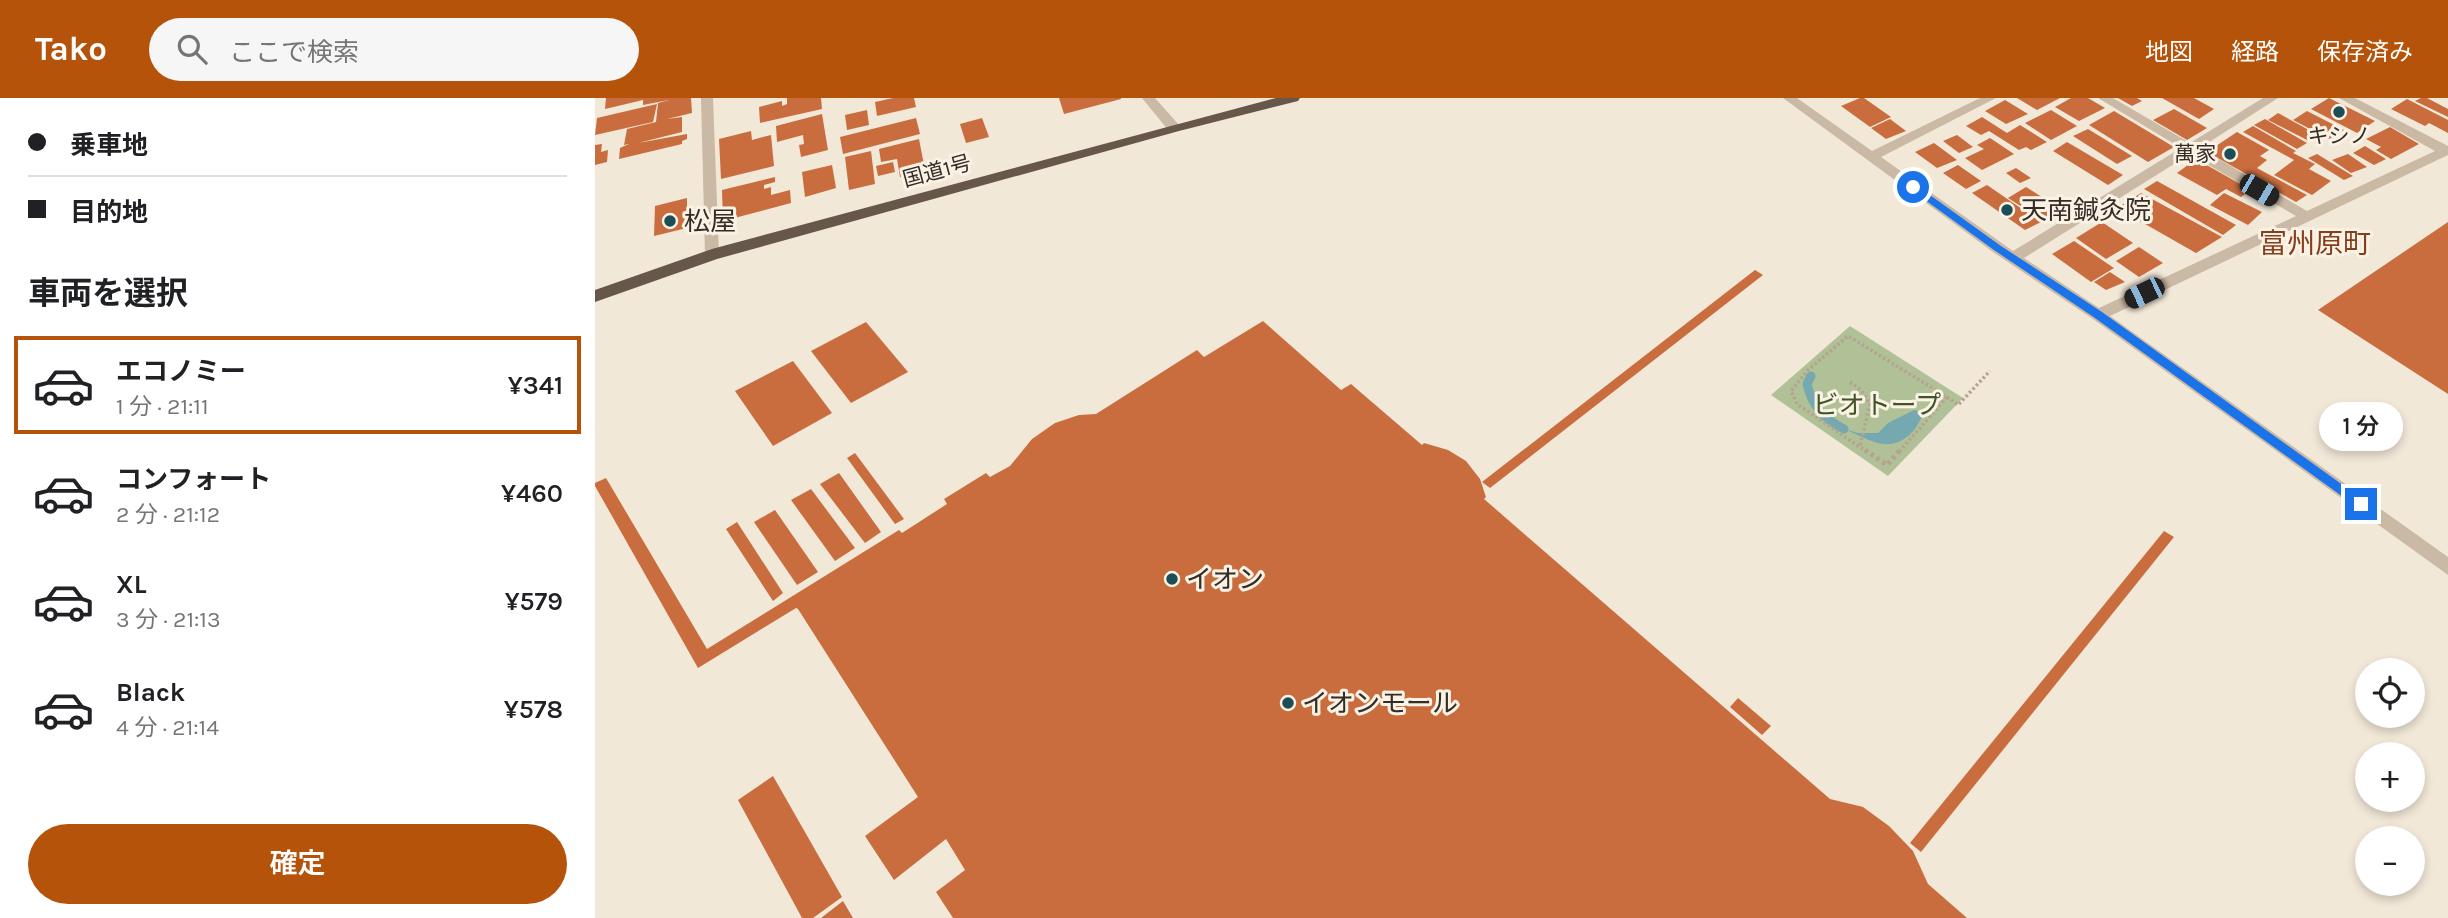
<!DOCTYPE html>
<html lang="ja">
<meta charset="utf-8">
<style>
body{margin:0;font-family:Karla,"Noto Sans JP",sans-serif;background:#f6f6f6;color:#202124;height:100vh;display:flex;flex-direction:column;font-size:26px;white-space:nowrap}
*{box-sizing:border-box;margin:0}
p{font-size:23px;color:#757577}
.icon{flex:none;width:38px;height:38px;fill:none;stroke:currentColor;stroke-width:2;stroke-linecap:round;stroke-linejoin:round}
.map{position:relative;flex:1;overflow:hidden}
.side{display:flex;flex-direction:column;background:#fff;width:595px}
.side>*{flex:none}
.hud{display:grid;align-content:center;height:154px;padding:0 28px;background:#fff}
.tools{position:absolute;left:1760px;top:560px;display:grid;gap:14px}
.tools a{display:grid;place-items:center;width:70px;height:70px;border-radius:50%;background:#fff;box-shadow:0 4px 10px #0003;font-size:35px}
.end{position:absolute;width:32px;height:32px;margin:-16px;border:9px solid #1a73e8;background:#fff;box-shadow:0 0 0 4px #fff}
.from{border-radius:50%}
.bubble{position:absolute;height:49px;border-radius:24px;background:#fff;box-shadow:0 4px 10px #0003;font-size:23px;font-weight:600;line-height:49px;text-align:center}
.car{position:absolute;width:21px;height:42px;margin:-21px -10px;border-radius:9px;box-shadow:0 0 5px 2px #0007;background:linear-gradient(#222 24%,#8ab4d8 0 40%,#222 0 76%,#8ab4d8 0 86%,#222 0)}
.hud b{display:flex;align-items:center;gap:24px;height:66px;font-size:26px}
.hud b+b{border-top:2px solid #e0e0e0}
.hud i{width:18px;height:18px;background:#202124}
ul{padding:0;list-style:none}
li{display:flex;align-items:center;gap:21px;height:98px;margin:0 14px 10px;padding:0 14px;border:4px solid transparent;border-radius:0px}
li div{flex:1}
li b{display:block;font-size:26px}
li em{font-style:normal;font-weight:600}
li.selected{border-color:#b45309}
li>.icon{width:63px;height:63px;stroke-width:1.5}
h2{padding:0 28px;font-size:32px;line-height:84px}
.action{display:flex;gap:14px;margin-top:auto;padding:14px 28px}
.action a{flex:1;height:80px;border-radius:42px;background:#b45309;color:#fff;font-size:28px;font-weight:600;line-height:80px;text-align:center}
header{display:flex;align-items:center;gap:42px;box-sizing:border-box;height:98px;padding:0 35px;background:#b45309;color:#fff}
header strong{font-size:33px}
nav{display:flex;gap:38px;margin-inline-start:auto;font-size:24px}
.search{width:490px;height:63px;background:#f6f6f6;display:flex;align-items:center;gap:18px;box-sizing:border-box;padding:0 24px;border-radius:38px;color:#757577;font-size:26px}
main{display:flex;flex:1;min-height:0}
.map>svg:first-child{display:block}
.green{fill:#b0c198}
.water{fill:#76a8b0}
.lines{fill:none;stroke-linecap:round;stroke-linejoin:round}
.stream{stroke:#76a8b0;stroke-width:9}
.building{fill:#c96d3f}
.path-far1{stroke:#b6a38e;stroke-width:3.5;stroke-dasharray:2.5 2.5;stroke-linecap:butt}
.path{stroke:#b6a38e;stroke-width:5;stroke-dasharray:3.5 3.5;stroke-linecap:butt}
.minor{fill:#cab9a4;fill-rule:evenodd}
.trunk{fill:#67564a;fill-rule:evenodd}
.route{fill:#1a73e8}
.poi-dot{fill:#1b4e57;stroke:#faf2e4;stroke-width:2.5}
.labels{text-anchor:middle;stroke-width:6;stroke-linejoin:round;paint-order:stroke}
.far-poi-label{font-size:21px;fill:#352c26;stroke:#faf2e4}
.far-street-label{font-size:21px;fill:#352c26;stroke:#faf2e4}
.poi-label{font-size:26px;fill:#352c26;stroke:#faf2e4;text-anchor:start}
.park-label{font-size:26px;fill:#405429;stroke:#faf2e4}
.neighbourhood-label{font-size:28px;fill:#863f1d;stroke:#faf2e4}
</style>
<header>
<strong>Tako</strong>
<div class="search"><svg class="icon" aria-label="search" viewBox="0 0 24 24"><circle cx="10" cy="10" r="6"/><path d="M15 15l6 6"/></svg>ここで検索</div>
<nav><a>地図</a><a>経路</a><a>保存済み</a></nav>
</header>
<main>
<section class="side">
<div class="hud">
<b><i class="from"></i>乗車地</b>
<b><i></i>目的地</b>
</div>
<h2>車両を選択</h2>
<ul>
<li class="selected"><svg class="icon" aria-label="car" viewBox="0 0 24 24"><path d="M5 17H2v-5l4-1 3-4h7l3 4 3 1v5h-3M9 17h6M6 11h13"/><circle cx="7" cy="17" r="2"/><circle cx="17" cy="17" r="2"/></svg><div><b>エコノミー</b><p>1 分 · 21:11</p></div><em>¥341</em></li>
<li><svg class="icon" aria-label="car" viewBox="0 0 24 24"><path d="M5 17H2v-5l4-1 3-4h7l3 4 3 1v5h-3M9 17h6M6 11h13"/><circle cx="7" cy="17" r="2"/><circle cx="17" cy="17" r="2"/></svg><div><b>コンフォート</b><p>2 分 · 21:12</p></div><em>¥460</em></li>
<li><svg class="icon" aria-label="car" viewBox="0 0 24 24"><path d="M5 17H2v-5l4-1 3-4h7l3 4 3 1v5h-3M9 17h6M6 11h13"/><circle cx="7" cy="17" r="2"/><circle cx="17" cy="17" r="2"/></svg><div><b>XL</b><p>3 分 · 21:13</p></div><em>¥579</em></li>
<li><svg class="icon" aria-label="car" viewBox="0 0 24 24"><path d="M5 17H2v-5l4-1 3-4h7l3 4 3 1v5h-3M9 17h6M6 11h13"/><circle cx="7" cy="17" r="2"/><circle cx="17" cy="17" r="2"/></svg><div><b>Black</b><p>4 分 · 21:14</p></div><em>¥578</em></li>
</ul>
<div class="action"><a>確定</a></div>
</section>
<div class="map">
<svg width="1853" height="820" viewBox="0 0 1853 820">
<rect width="100%" height="100%" fill="#f2e8d8"/>
<!-- green -->
<polygon class="green" points="1255,228 1368,300 1293,378 1176,297"/>
<!-- water -->
<path class="water" d="M1319,312L1326,314L1328,317C1325,322 1323,327 1319,332C1295,359 1275,341 1249,331L1263,335H1283L1293,325Z"/>
<g class="lines">
<!-- stream -->
<path class="stream" d="M1216,278L1212,286C1217,308 1229,321 1249,331"/>
</g>
<!-- building -->
<g class="building">
<polygon points="11,0 96,0 97,15 72,21 87,19 87,34 43,45 92,36 92,41 87,43 87,46 24,61 25,50 34,46 29,47 32,31 61,24 63,5 74,2 48,7 48,2 10,11"/>
<polygon points="192,0 226,0 227,11 165,25 164,9 187,3 187,8 192,6"/>
<polygon points="298,0 319,0 321,9 282,18 280,4"/>
<polygon points="464,0 526,0 526,1 469,16"/>
<polygon points="1265,0 1269,0 1296,19 1275,29 1246,8"/>
<polygon points="1422,0 1465,0 1442,12"/>
<polygon points="1476,0 1493,0 1510,10 1484,23 1460,9"/>
<polygon points="1523,0 1542,0 1547,3 1537,8"/>
<polygon points="1567,0 1599,0 1619,11 1604,21"/>
<polygon points="1734,0 1780,23 1762,35 1716,11"/>
<polygon points="1826,0 1832,0 1853,11 1853,19 1820,3"/>
<polygon points="1812,1 1853,22 1853,35 1834,25 1830,28 1796,11"/>
<polygon points="1410,2 1433,16 1411,26 1390,13"/>
<polygon points="62,6 58,24 0,37 2,20"/>
<polygon points="1579,11 1612,30 1592,42 1558,22"/>
<polygon points="272,12 274,27 252,32 250,17"/>
<polygon points="1456,12 1482,28 1456,42 1430,25"/>
<polygon points="1519,13 1579,49 1553,64 1494,27"/>
<polygon points="1712,13 1749,32 1734,41 1698,22"/>
<polygon points="1683,15 1723,37 1714,43 1673,22"/>
<polygon points="227,16 233,52 206,59 204,47 209,46 208,37 182,44 181,28"/>
<polygon points="1387,19 1412,35 1425,27 1452,44 1436,52 1431,49 1424,52 1394,33 1386,37 1371,28"/>
<polygon points="321,20 325,36 248,56 245,39"/>
<polygon points="387,20 394,39 371,45 365,26"/>
<polygon points="1295,21 1311,33 1291,41 1276,30"/>
<polygon points="1670,21 1712,45 1702,51 1659,27"/>
<polygon points="1658,28 1701,53 1698,55 1720,66 1714,71 1736,83 1717,97 1679,77 1699,62 1648,34"/>
<polygon points="1795,29 1824,46 1796,61 1781,52 1786,49 1771,41"/>
<polygon points="1493,31 1537,58 1522,66 1478,38"/>
<polygon points="156,33 157,42 176,37 179,68 126,81 124,41"/>
<polygon points="1642,34 1674,52 1665,58 1672,62 1662,70 1712,97 1701,104 1612,54"/>
<polygon points="1362,37 1378,49 1364,55 1348,43"/>
<polygon points="1395,40 1419,56 1387,72 1370,60 1389,51 1382,47"/>
<polygon points="324,41 330,72 305,79 302,61 286,64 284,51"/>
<polygon points="1472,44 1528,77 1513,87 1458,53"/>
<polygon points="1339,45 1362,62 1342,70 1320,54"/>
<polygon points="7,46 6,54 13,52 12,64 0,67 0,47"/>
<polygon points="1770,48 1791,61 1779,67 1758,55"/>
<polygon points="276,53 280,86 254,92 250,59"/>
<polygon points="1722,56 1758,78 1749,82 1713,60"/>
<polygon points="1753,56 1772,69 1756,75 1737,62"/>
<polygon points="1601,61 1656,92 1646,99 1631,91 1622,97 1582,75"/>
<polygon points="298,64 300,74 283,78 281,68"/>
<polygon points="237,67 241,90 210,99 207,74"/>
<polygon points="1363,67 1386,83 1371,91 1348,75"/>
<polygon points="1421,70 1436,80 1425,85 1411,75"/>
<polygon points="180,79 180,84 169,87 169,91 176,89 176,97 195,92 196,105 128,123 127,92"/>
<polygon points="1562,83 1641,127 1628,137 1549,91"/>
<polygon points="1392,87 1446,124 1430,132 1377,95"/>
<polygon points="1431,89 1469,113 1451,124 1413,100"/>
<polygon points="1546,95 1627,139 1601,155 1522,110"/>
<polygon points="1629,95 1667,114 1653,127 1615,107"/>
<polygon points="92,100 92,130 59,138 60,108"/>
<polygon points="1507,124 1538,145 1511,161 1481,140"/>
<polygon points="1853,124 1853,296 1723,212"/>
<polygon points="1479,143 1519,170 1496,184 1457,156"/>
<polygon points="1544,149 1568,165 1544,179 1521,163"/>
<polygon points="1160,172 1168,177 895,390 887,384"/>
<polygon points="1515,174 1530,184 1511,192 1499,184"/>
<polygon points="668,223 746,292 756,286 827,347 829,345 853,352 871,363 885,381 891,399 889,401 1235,701 1268,709 1294,728 1318,753 1333,786 1372,820 358,820 341,794 370,772 351,741 299,782 270,738 323,699 203,511 201,510 103,570 0,388 0,385 11,380 112,551 304,432 307,435 352,406 349,401 391,375 395,379 415,368 437,341 460,325 484,317 501,316 602,252 609,259"/>
<polygon points="271,224 313,274 256,305 216,253"/>
<polygon points="198,263 237,315 178,348 140,293"/>
<polygon points="260,355 309,421 300,426 252,360"/>
<polygon points="244,375 286,434 270,445 225,386"/>
<polygon points="216,391 260,450 240,463 196,402"/>
<polygon points="180,412 223,474 202,487 159,424"/>
<polygon points="142,424 188,495 178,503 131,431"/>
<polygon points="1569,433 1579,439 1326,754 1315,745"/>
<polygon points="1143,600 1176,628 1167,637 1135,609"/>
<polygon points="178,678 247,799 218,820 207,820 143,702"/>
<polygon points="248,803 258,820 226,820"/>
</g>
<g class="lines">
<!-- path-far1 -->
<g class="path-far1">
<polyline points="1255,284 1266,292 1275,306 1265,348"/>
<polyline points="1352,299 1363,307 1395,273"/>
<polyline points="1272,354 1202,306 1196,293 1213,272 1253,238 1352,299 1304,354"/>
</g>
<!-- path -->
<polyline class="path" points="1270,352 1292,367 1305,352"/>
<!-- minor -->
<g class="minor">
<polygon points="106,0 118,0 124,157 117,162 110,157"/>
<polygon points="547,0 560,0 584,27 584,33 574,33"/>
<path d="M1188,0H1202L1277,53L1385,0H1401L1286,59L1418,153L1586,50L1503,0H1518L1595,45L1668,0H1683L1605,50L1712,113L1840,53L1744,0H1760L1853,48V57L1515,218L1853,459V477L1498,221L1398,154ZM1595,56L1701,118L1504,210L1429,160Z"/>
</g>
<!-- trunk -->
<polygon class="trunk" points="681,0 705,0 703,3 584,33 122,161 0,204 0,192 117,151"/>
</g>
<!-- route -->
<polygon class="route" points="1315,87 1321,87 1406,148 1507,214 1770,403 1770,409 1762,409 1500,220 1399,152 1315,91"/>
<!-- markers -->
<g class="poi-dot">
<circle cx="1744" cy="14" r="7"/>
<circle cx="1635" cy="56" r="7"/>
<circle cx="1412" cy="112" r="7"/>
<circle cx="75" cy="123" r="7"/>
<circle cx="577" cy="481" r="7"/>
<circle cx="693" cy="605" r="7"/>
</g>
<g class="labels">
<!-- far-poi labels -->
<g class="far-poi-label">
<text x="1744" y="45">キシノ</text>
<text x="1621" y="63" text-anchor="end">萬家</text>
</g>
<!-- far-street labels -->
<g class="far-street-label">
<text transform="translate(342 73) rotate(-15)" y="7">国道1号</text>
</g>
<!-- poi labels -->
<g class="poi-label">
<text x="1426" y="121">天南鍼灸院</text>
<text x="89" y="132">松屋</text>
<text x="591" y="490">イオン</text>
<text x="707" y="614">イオンモール</text>
</g>
<!-- park labels -->
<g class="park-label">
<text x="1282" y="316">ビオトープ</text>
</g>
<!-- neighbourhood labels -->
<g class="neighbourhood-label">
<text x="1720" y="155">富州原町</text>
</g>
</g>
</svg>
<div class="tools">
<a><svg class="icon" aria-label="locate" viewBox="0 0 24 24"><circle cx="12" cy="12" r="6"/><path d="M12 2v4M12 18v4M2 12h4M18 12h4"/></svg></a>
<a>+</a>
<a>−</a>
</div>
<i class="end from" style="left:1318px;top:89px"></i>
<i class="end" style="left:1766px;top:406px"></i>
<div class="bubble" style="left:1724px;top:304px;width:84px">1 分</div>
<i class="car" style="left:1664px;top:92px;rotate:120deg"></i>
<i class="car" style="left:1549px;top:195px;rotate:244deg"></i>
</div>
</main>
